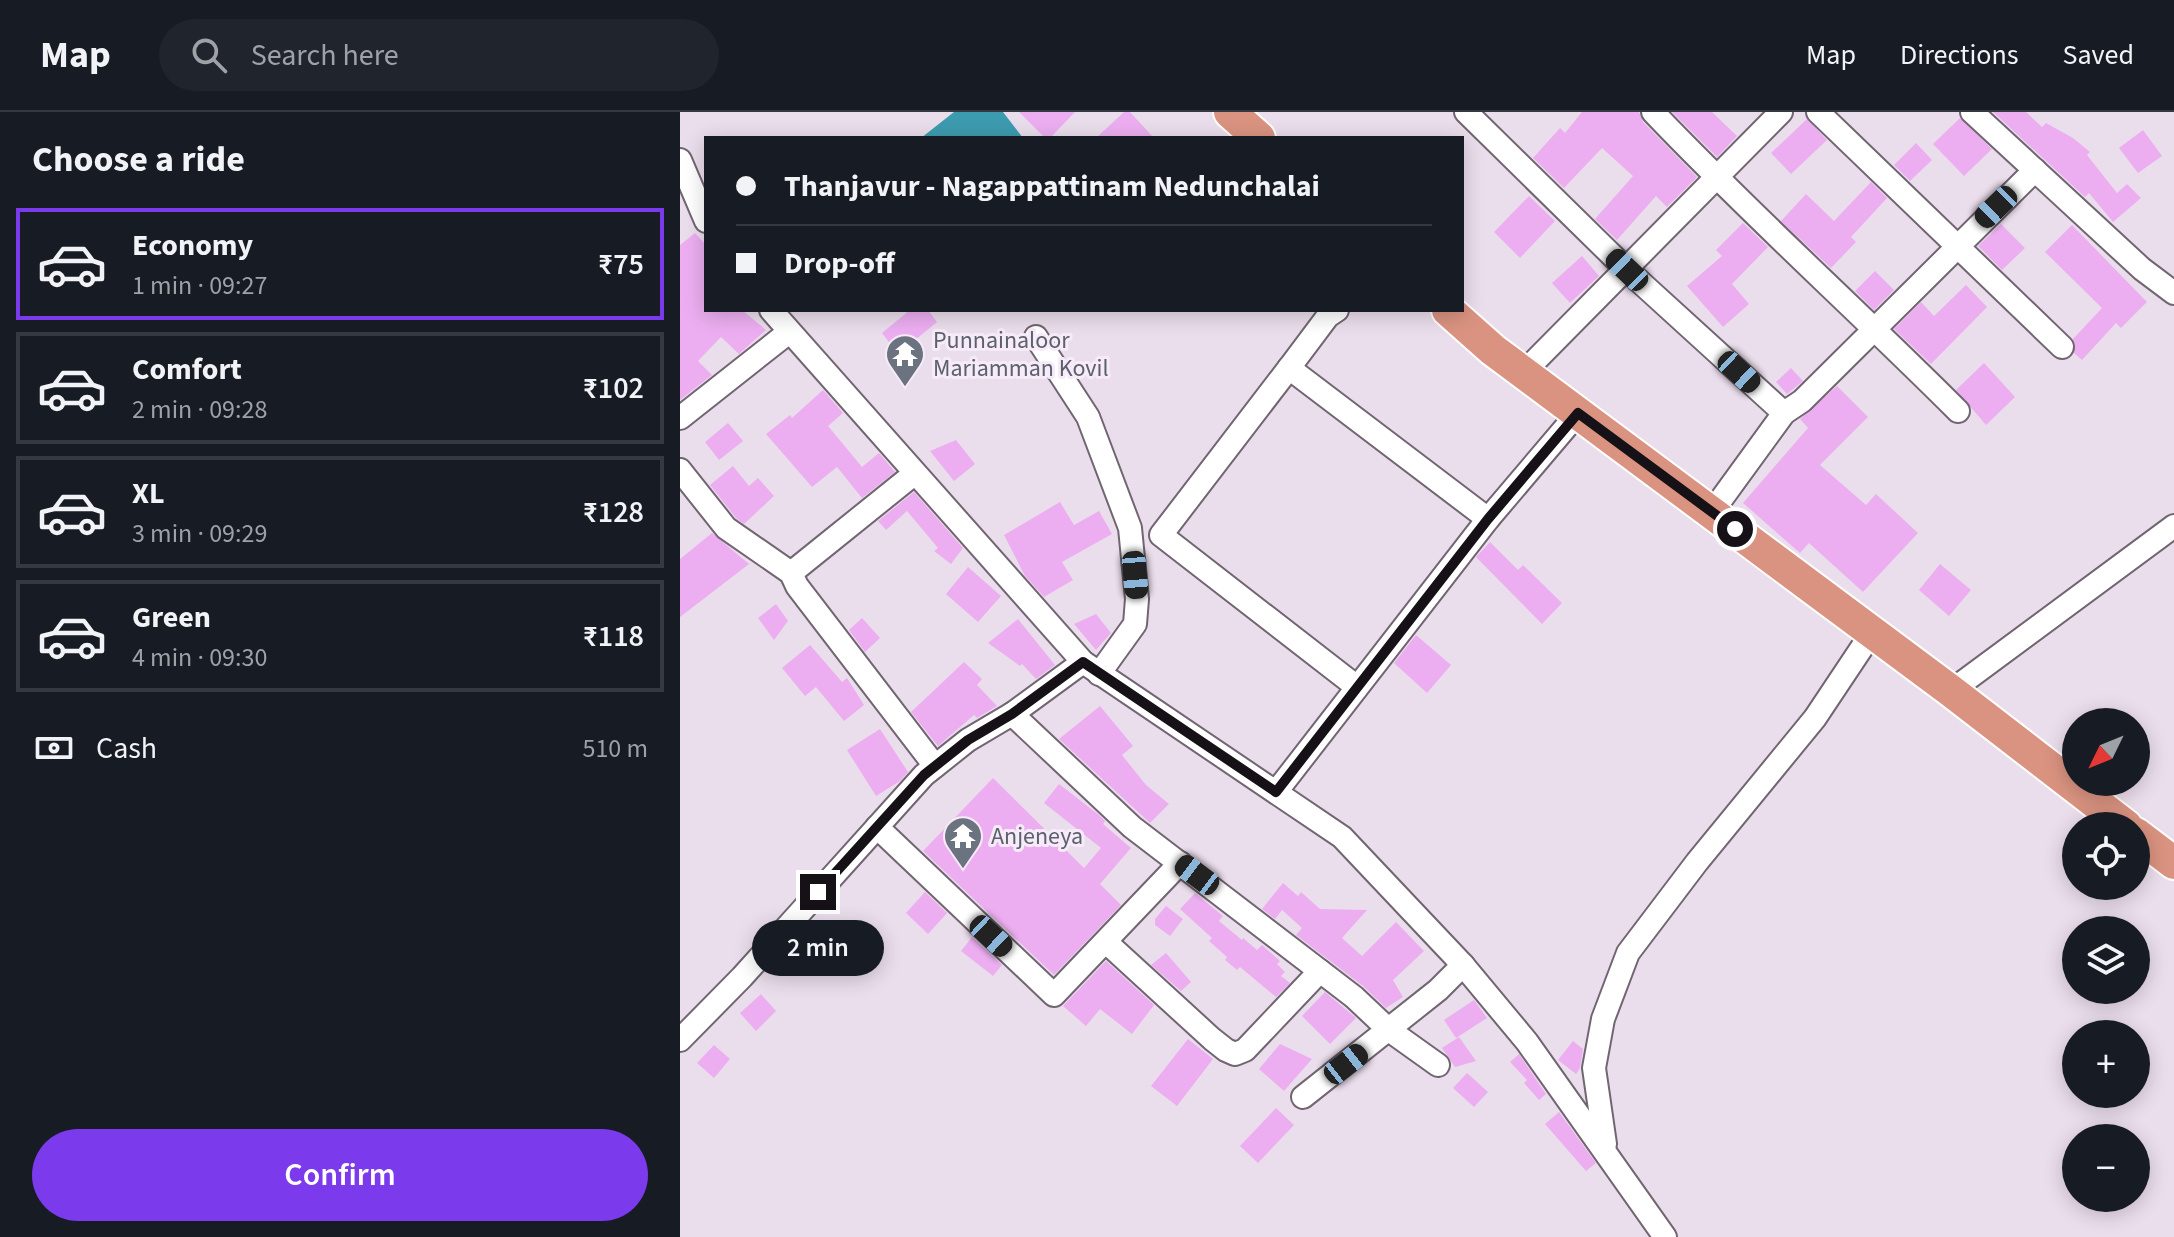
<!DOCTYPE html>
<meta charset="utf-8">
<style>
body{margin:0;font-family:"Source Sans 3",sans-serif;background:#20242c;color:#f1f3f6;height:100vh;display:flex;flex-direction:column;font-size:30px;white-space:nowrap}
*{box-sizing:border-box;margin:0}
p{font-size:26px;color:#9ea1a6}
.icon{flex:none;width:44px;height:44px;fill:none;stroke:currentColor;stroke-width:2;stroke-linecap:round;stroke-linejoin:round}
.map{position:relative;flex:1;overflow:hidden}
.panel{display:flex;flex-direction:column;background:#171b24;width:680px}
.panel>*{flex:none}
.guide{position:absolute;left:24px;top:24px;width:760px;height:176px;border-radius:0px;box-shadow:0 4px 20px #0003;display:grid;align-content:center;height:176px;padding:0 32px;background:#171b24}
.needle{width:52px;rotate:227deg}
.buttons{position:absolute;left:1382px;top:596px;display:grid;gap:16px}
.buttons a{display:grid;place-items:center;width:88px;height:88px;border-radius:50%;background:#171b24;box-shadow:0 4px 20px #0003;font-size:40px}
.end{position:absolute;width:36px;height:36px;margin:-18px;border:10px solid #161116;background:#fff;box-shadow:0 0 0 4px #fff}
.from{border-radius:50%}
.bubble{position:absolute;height:56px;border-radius:28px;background:#171b24;box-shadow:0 4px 20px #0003;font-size:26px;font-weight:600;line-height:56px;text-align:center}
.car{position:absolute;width:24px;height:48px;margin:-24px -12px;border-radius:10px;box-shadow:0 0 6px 2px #0007;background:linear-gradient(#222 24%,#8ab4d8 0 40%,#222 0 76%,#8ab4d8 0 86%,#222 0)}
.guide b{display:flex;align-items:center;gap:28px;height:76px;font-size:30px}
.guide b+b{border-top:2px solid #363941}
.guide i{width:20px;height:20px;background:#f1f3f6}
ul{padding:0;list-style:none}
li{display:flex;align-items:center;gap:24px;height:112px;margin:0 16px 12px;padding:0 16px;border:4px solid #363941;border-radius:0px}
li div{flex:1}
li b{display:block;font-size:30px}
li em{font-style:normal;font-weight:600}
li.selected{border-color:#7c3aed}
li>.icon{width:72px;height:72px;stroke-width:1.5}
h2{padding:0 32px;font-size:36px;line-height:96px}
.pay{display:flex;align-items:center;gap:20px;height:88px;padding:0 32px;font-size:30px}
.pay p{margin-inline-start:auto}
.action{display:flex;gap:16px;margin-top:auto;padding:16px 32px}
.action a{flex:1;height:92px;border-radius:48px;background:#7c3aed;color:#fff;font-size:32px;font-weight:600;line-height:92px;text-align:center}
header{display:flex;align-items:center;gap:48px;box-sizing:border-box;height:112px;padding:0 40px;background:#171b24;border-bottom:2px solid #363941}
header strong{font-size:38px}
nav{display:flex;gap:44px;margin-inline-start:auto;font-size:28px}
.search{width:560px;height:72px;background:#20242c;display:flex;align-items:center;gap:20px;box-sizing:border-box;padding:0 28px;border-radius:44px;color:#9ea1a6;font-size:30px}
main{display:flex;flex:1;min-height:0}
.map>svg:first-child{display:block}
.water{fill:#3d9baf}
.building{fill:#ecaef1}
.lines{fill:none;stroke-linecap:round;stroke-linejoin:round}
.minor-casing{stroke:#716572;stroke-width:26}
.highway-casing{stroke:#fff;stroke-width:36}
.minor{stroke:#fff;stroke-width:22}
.highway{stroke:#da9380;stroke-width:32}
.route{stroke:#161116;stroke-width:10}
.labels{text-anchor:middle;stroke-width:6;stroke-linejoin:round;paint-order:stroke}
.worship-label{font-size:24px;fill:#5b616d;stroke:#f8ebf9;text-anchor:start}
</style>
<header>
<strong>Map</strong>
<div class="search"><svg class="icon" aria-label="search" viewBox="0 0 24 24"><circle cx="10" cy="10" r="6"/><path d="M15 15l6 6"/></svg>Search here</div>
<nav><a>Map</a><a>Directions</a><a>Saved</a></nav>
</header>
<main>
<section class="panel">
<h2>Choose a ride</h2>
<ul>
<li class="selected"><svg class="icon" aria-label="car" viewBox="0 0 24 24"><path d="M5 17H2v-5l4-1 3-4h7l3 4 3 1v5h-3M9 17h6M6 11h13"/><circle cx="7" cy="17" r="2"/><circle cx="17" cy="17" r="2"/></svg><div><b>Economy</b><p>1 min · 09:27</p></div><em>₹75</em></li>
<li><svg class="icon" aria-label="car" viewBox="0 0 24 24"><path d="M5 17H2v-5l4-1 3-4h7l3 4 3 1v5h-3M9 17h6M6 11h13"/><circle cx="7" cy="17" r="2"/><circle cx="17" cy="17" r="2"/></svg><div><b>Comfort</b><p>2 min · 09:28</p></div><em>₹102</em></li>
<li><svg class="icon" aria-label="car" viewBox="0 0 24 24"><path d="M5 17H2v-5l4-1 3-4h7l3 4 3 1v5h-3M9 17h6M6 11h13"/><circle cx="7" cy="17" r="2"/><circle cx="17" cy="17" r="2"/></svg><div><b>XL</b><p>3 min · 09:29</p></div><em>₹128</em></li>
<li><svg class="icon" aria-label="car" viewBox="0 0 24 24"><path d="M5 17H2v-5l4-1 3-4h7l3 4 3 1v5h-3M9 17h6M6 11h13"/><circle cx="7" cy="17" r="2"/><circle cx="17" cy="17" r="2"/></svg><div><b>Green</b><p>4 min · 09:30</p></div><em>₹118</em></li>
</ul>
<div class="pay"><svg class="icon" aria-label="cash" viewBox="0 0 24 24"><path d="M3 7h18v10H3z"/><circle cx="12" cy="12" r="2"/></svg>Cash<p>510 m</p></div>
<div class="action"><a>Confirm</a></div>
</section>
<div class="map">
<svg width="1494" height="1125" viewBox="0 0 1494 1125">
<rect width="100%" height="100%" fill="#ebdeec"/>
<!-- water -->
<polygon class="water" points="274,0 323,0 343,26 241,26"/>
<!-- building -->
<g class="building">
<polygon points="339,0 395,0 370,26 365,26"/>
<polygon points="444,0 450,0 474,26 416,26"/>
<polygon points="902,0 959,0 963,10 1017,65 987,95 976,84 937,128 915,107 953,64 922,36 884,76 853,46 880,16 885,21"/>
<polygon points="992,0 1032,0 1057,24 1037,45"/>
<polygon points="1313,0 1346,0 1362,15 1366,11 1393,26 1410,40 1407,43 1437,81 1447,72 1461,86 1433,110 1409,81 1405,85"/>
<polygon points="1280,6 1312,37 1284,64 1253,32"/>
<polygon points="1127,7 1147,28 1111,62 1091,41"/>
<polygon points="1463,18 1482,44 1458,61 1439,36"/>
<polygon points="1236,31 1252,48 1230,69 1214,53"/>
<polygon points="1191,70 1207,86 1171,125 1176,130 1151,156 1101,109 1126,82 1154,109"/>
<polygon points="849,84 875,109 840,146 814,120"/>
<polygon points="1063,111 1088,135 1052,172 1069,192 1043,215 1007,174 1042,144 1036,138"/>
<polygon points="1321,112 1345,136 1322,158 1298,134"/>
<polygon points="1392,113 1467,190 1441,216 1436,211 1402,248 1394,241 1393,227 1422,196 1365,140"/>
<polygon points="15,121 26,133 26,198 62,198 86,218 59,242 41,225 18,249 32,263 0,288 0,133"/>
<polygon points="902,144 919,164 890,191 872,171"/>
<polygon points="1195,159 1214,178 1194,198 1175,179"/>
<polygon points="1286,173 1307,195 1251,252 1214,217 1241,190 1254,204"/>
<polygon points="230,198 248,198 257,210 218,242 202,221"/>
<polygon points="1304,251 1335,285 1306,313 1276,278"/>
<polygon points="1111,256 1123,269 1107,282 1096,270"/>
<polygon points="1157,274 1188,305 1140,353 1186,393 1196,382 1238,421 1183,480 1129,431 1120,441 1063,391 1128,316 1120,307"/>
<polygon points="143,278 163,301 148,314 182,355 199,341 215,360 182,386 157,355 132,375 86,322 110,303 112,306"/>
<polygon points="48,311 63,329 39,348 25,330"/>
<polygon points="276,328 295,352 274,369 250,339"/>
<polygon points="53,354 69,374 78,366 94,384 64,412 56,406 30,373"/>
<polygon points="234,380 283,436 271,452 254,439 258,436 227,399 206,418 198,409"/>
<polygon points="380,390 394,413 419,399 432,422 382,450 393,468 364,485 345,464 324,423"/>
<polygon points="32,421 69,452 0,505 0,447"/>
<polygon points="810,430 838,458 843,453 882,491 862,512 796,445"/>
<polygon points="1260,452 1291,478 1269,504 1239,478"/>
<polygon points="288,455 321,484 298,510 266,482"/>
<polygon points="96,492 108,509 94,528 78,506"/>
<polygon points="416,502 431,521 416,538 394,512"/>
<polygon points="182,506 200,526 185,540 169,518"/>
<polygon points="338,507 375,553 356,567 342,552 340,554 308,531"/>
<polygon points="736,523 771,553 747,581 714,551"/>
<polygon points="130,533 162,570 167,566 184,593 164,609 136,575 125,584 102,556"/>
<polygon points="284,550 302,567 297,573 317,594 297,606 294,603 258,634 231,600"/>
<polygon points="420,594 453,634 442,643 466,673 489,692 470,711 379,627"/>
<polygon points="200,617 228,660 220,669 196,684 167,638"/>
<polygon points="313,666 404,756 421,736 364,691 379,672 419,703 425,709 423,712 451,736 420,772 441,793 374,863 243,739"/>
<polygon points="603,771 618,784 621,780 640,797 687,798 662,826 682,844 716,810 744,839 713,868 723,885 706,896 683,874 616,823 622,816 602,798 595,807 582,797"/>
<polygon points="245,780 267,801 248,822 226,801"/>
<polygon points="515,781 543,804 539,809 562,828 563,826 577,838 582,833 600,849 597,852 605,860 601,864 610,871 596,885 560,855 557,858 545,848 547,845 529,829 532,826 500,797"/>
<polygon points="486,794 503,807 490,824 475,813 475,807"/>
<polygon points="292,825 322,853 313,864 281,839"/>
<polygon points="486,841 511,870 501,879 471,853"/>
<polygon points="426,849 474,893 452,922 420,897 406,914 383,894"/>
<polygon points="645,880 676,906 650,932 622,904"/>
<polygon points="81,882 96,899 76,919 60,901"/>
<polygon points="794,888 807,906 776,926 764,908"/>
<polygon points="779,925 796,949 775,955 762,936"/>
<polygon points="508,927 533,947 497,994 471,974"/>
<polygon points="893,929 903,937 900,956 896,962 878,948"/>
<polygon points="600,932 632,947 604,979 579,957"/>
<polygon points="34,933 50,947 34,966 17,951"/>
<polygon points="839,942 866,982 859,988 844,971 847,968 830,950"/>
<polygon points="787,961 808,980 794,995 773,976"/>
<polygon points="596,996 614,1013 578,1051 560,1034"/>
<polygon points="879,1000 916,1051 906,1059 865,1012"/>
</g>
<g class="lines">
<!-- minor casing -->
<g class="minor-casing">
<g id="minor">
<polyline points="786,0 947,158 1104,301"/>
<path d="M973,0C1071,103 1177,198 1278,299"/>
<polyline points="1138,0 1382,235"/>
<polyline points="1292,0 1462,157 1494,181"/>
<polyline points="0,48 26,109"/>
<polyline points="91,198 403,550 662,725 783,853 847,930 985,1125"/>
<polyline points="356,225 408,305 450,416 457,487 455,512 419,562"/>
<polyline points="609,256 648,204 657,198"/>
<polyline points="843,261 1101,0"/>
<polyline points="0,306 109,220"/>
<polyline points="0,358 46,416 111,461 117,474 255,654"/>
<polyline points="1032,400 1104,301 1122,289 1355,58"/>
<polyline points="111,461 234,362"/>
<polyline points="677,575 481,423 609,256 808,407"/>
<polyline points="1271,579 1494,414"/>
<polyline points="332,602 452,715 674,885 709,918 758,953"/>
<polyline points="596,680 808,407 898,301"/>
<polyline points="197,715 374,883 500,751"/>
<polyline points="426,830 532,927 546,938 555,942 565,938 640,859"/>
<polyline points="0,928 62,865 244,663 288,628 332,602 403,550"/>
<polyline points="623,985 758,878 783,853"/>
<polyline points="925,1032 914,956 923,907 948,841 1017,750 1135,606 1191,522"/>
</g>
</g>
<!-- highway casing -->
<g class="highway-casing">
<g id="highway">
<polyline points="550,0 579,26"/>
<polyline points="768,198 813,238 1271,579 1446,714"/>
<polyline points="1456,722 1494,751"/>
</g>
</g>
<!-- minor -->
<use href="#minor" class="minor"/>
<!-- highway -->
<use href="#highway" class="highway"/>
</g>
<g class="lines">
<!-- route -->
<polyline class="route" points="138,780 244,663 288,628 332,602 403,550 596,680 808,407 898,301 1055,417"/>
</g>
<!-- icons -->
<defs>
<g id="temple-pin" transform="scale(2)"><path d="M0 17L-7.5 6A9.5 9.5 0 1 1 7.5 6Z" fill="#6b7280" stroke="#f8ebf9"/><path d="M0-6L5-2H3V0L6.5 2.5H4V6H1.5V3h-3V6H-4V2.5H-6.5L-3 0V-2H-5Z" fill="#fff"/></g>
</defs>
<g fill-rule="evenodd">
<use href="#temple-pin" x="225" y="242"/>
<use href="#temple-pin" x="283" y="724"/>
</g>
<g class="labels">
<!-- worship labels -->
<g class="worship-label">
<text x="253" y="236">Punnainaloor<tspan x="253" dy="28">Mariamman Kovil</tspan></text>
<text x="311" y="732">Anjeneya</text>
</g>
</g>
</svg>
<div class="buttons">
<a><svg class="needle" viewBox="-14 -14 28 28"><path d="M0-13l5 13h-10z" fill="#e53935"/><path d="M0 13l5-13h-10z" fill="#9ea1a6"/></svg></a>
<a><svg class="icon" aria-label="locate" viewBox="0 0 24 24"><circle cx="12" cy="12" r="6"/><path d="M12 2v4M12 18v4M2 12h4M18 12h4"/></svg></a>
<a><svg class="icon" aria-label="layers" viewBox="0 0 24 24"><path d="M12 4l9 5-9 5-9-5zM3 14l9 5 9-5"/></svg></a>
<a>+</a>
<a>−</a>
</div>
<i class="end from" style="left:1055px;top:417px"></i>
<i class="end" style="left:138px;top:780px"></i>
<div class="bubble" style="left:72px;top:808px;width:132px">2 min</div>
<i class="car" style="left:1316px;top:95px;rotate:226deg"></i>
<i class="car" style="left:947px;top:158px;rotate:314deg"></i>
<i class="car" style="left:1059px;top:260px;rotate:133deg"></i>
<i class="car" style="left:455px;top:463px;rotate:175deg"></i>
<i class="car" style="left:517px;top:763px;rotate:307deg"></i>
<i class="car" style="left:311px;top:824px;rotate:133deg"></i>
<i class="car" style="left:666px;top:952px;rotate:52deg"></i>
<div class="guide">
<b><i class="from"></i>Thanjavur - Nagappattinam Nedunchalai</b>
<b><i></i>Drop-off</b>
</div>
</div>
</main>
